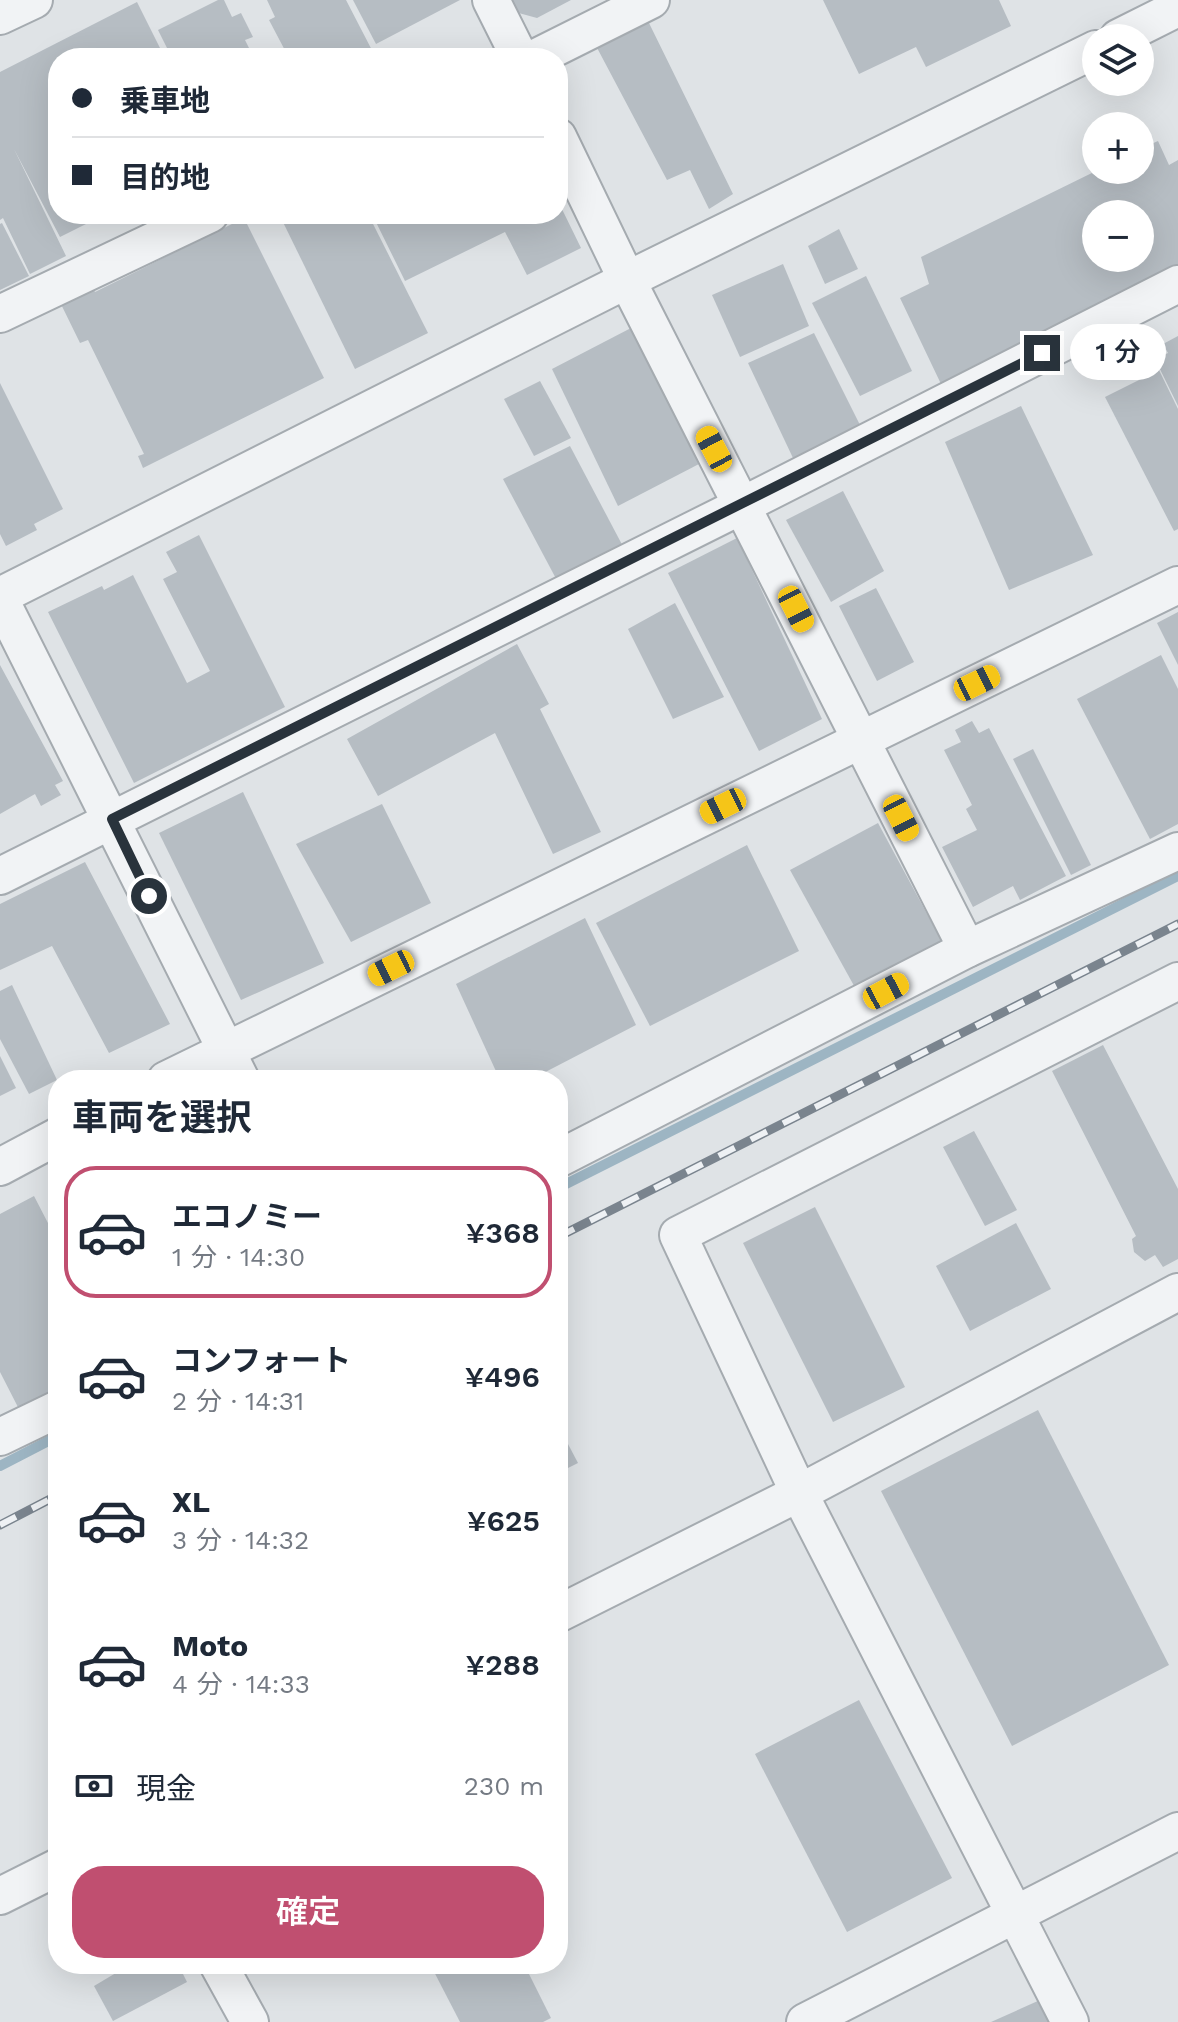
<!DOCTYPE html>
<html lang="ja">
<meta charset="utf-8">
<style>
body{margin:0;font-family:"Work Sans","Noto Sans JP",sans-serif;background:#f6f6f7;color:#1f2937;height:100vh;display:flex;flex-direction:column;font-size:30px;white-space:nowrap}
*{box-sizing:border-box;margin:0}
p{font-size:26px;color:#747a83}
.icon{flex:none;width:44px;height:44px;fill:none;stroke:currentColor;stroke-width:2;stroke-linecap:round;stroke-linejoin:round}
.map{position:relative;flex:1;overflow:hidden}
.drawer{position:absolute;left:48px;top:1070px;width:520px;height:904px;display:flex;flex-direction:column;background:#fff;border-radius:32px;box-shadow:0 8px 32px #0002}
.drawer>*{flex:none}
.guide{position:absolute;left:48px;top:48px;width:520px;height:176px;border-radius:32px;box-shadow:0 8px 32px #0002;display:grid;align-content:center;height:176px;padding:0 24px;background:#fff}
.fabs{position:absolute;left:1082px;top:24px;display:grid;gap:16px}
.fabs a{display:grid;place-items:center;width:72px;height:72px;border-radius:50%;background:#fff;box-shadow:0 8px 32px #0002;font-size:40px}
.end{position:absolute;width:36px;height:36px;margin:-18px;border:10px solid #29333c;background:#fff;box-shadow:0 0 0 4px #fff}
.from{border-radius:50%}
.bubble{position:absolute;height:56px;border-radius:28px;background:#fff;box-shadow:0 8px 32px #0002;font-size:26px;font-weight:600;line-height:56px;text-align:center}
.car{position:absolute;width:24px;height:48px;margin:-24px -12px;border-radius:10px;box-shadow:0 0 6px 2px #0007;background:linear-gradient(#f5c518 24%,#345 0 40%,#f5c518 0 76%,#345 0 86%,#f5c518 0)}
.guide b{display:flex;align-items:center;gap:28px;height:76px;font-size:30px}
.guide b+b{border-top:2px solid #e0e1e3}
.guide i{width:20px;height:20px;background:#1f2937}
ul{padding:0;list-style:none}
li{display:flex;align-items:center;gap:24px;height:132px;margin:0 16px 12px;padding:0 8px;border:4px solid transparent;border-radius:32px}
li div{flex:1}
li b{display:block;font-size:30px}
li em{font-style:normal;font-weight:600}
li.current{border-color:#c04f70}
li>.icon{width:72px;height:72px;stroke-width:1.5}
h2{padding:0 24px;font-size:36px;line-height:96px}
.pay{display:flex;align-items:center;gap:20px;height:88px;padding:0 24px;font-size:30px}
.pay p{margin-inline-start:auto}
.action{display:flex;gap:16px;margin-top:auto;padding:16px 24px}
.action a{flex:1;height:92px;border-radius:32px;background:#c04f70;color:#fff;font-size:32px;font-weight:600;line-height:92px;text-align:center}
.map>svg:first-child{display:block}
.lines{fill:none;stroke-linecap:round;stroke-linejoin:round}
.stream{stroke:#9db5c3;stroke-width:10}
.building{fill:#b6bdc3;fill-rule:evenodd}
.minor-casing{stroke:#a5abb0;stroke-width:40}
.minor{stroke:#f1f3f5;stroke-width:36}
.rail-casing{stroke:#7a848e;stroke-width:9}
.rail{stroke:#eef1f4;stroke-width:6;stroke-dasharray:18;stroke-linecap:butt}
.route{stroke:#29333c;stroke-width:10}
</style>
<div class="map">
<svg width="1178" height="2022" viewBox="0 0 1178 2022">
<rect width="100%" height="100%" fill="#dfe3e6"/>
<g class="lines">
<!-- stream -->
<g class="stream">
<polyline points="558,1188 1178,876"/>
<polyline points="0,1466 58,1436"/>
</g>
</g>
<!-- building -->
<g class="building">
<polygon points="218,0 224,0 232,17 241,13 253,37 245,40 254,58 172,58 158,30"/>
<polygon points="267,0 346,0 376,58 289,58 269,20 275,17"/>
<polygon points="353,0 460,0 376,44"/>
<polygon points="509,0 571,0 537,18 515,12"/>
<polygon points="823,0 999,0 1011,26 926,67 916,47 859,74"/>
<polygon points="137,2 165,58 58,58 58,214 106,214 60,237 14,149 66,256 30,274 3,218 0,220 0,72"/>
<polygon points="648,21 733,194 709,209 690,170 667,180 595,44"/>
<path d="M1158,141L1169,165L1178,160V269L941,384L900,298L929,284L921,257L1098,170H1140V149ZM1096,214H1140V258H1096Z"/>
<polygon points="558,201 581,248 527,275 505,232 405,281 372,214 558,214"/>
<polygon points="279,214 368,214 428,333 355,369"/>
<polygon points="244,218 324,378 143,468 138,456 144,454 88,340 80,343 57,296 89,280 95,292"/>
<polygon points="2,223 29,276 0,290 0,224"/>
<polygon points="839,229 858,269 825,284 808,246"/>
<polygon points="783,264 809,326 740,357 712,295"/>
<polygon points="866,276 912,371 860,396 812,303"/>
<polygon points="631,328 699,464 618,506 552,369"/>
<polygon points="814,333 861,427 793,458 748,363"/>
<polygon points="1178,336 1178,406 1155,359 1168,353 1163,344"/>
<polygon points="1159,370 1178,409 1178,529 1174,531 1105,397"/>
<polygon points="540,381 571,438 534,456 504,399"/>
<polygon points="0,383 63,509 34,524 37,530 6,546 0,534"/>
<polygon points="1021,406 1093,555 1009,590 945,442"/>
<polygon points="570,446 627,554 561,588 503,479"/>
<polygon points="843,491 884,571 831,602 786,520"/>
<polygon points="199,535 285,707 134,783 48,612 102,586 104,590 133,575 187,683 210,671 163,579 177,572 166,552"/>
<polygon points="737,538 822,719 759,751 668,573"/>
<polygon points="876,588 914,662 877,681 839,606"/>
<polygon points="675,603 724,697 673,719 628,629"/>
<polygon points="1178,612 1178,665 1157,623"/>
<polygon points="517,644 549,704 540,709 601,832 553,854 495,733 378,796 347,739"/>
<polygon points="1161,655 1178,689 1178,824 1150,839 1077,699"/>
<polygon points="0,665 63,781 55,785 61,795 41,806 35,794 0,814"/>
<polygon points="972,721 979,733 989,728 1066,876 1020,900 1013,886 973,907 942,847 977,830 966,809 972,805 944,750 961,742 955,730"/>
<polygon points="1033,749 1091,865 1071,875 1013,759"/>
<polygon points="243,792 324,963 241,1000 159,833"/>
<polygon points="382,804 431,903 351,942 296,844"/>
<polygon points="878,823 946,949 858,993 790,870"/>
<polygon points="747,845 799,951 650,1026 596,923"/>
<polygon points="85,862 170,1024 109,1053 52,946 0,970 0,904"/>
<polygon points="585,918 636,1025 530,1080 500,1080 456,984"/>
<polygon points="12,985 57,1080 29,1094 0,1039 0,991"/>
<polygon points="1103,1045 1178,1189 1178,1259 1163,1267 1155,1255 1145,1261 1134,1252 1132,1239 1136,1236 1052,1071"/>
<polygon points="0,1056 16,1088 0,1096"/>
<polygon points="974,1131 1017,1210 985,1226 943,1147"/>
<polygon points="34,1196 49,1225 58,1221 58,1394 21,1413 0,1372 0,1214"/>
<polygon points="815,1207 905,1387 833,1422 743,1243"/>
<polygon points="1016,1223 1051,1289 970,1331 936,1266"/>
<polygon points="1038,1410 1169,1665 1012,1746 881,1491"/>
<polygon points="558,1425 578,1463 558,1473"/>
<polygon points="859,1700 952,1878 847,1932 755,1754"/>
<polygon points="131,1964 178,1964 187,1982 113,2021 94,1986"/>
<polygon points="430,1964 524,1964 551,2018 543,2022 460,2022"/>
<polygon points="1040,2000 1051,2022 991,2022"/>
</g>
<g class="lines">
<!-- minor casing -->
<g class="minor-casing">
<g id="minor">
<polyline points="491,0 520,58"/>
<polyline points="0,16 34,0"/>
<polyline points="1118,38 1178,8"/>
<polyline points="535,58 651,0"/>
<polyline points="558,137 627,280 967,949"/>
<polyline points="0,314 210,214"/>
<polyline points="0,596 627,280 1096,49"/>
<polyline points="0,599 241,1080"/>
<polyline points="0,876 743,505 1178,284"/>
<polyline points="166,1080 1178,585"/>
<polyline points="558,1159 967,949 1178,851"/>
<polyline points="0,1167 58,1136"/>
<polyline points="0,1437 58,1409"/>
<polyline points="558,1614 799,1493 1178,1292"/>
<polyline points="0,1896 58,1867"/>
<polyline points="218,1964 250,2022"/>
<polyline points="805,2022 1178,1831"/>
<polyline points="1070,2022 799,1493 678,1235 1178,981"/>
</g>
</g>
<!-- minor -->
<use href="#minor" class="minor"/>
<!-- rail casing -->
<g class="rail-casing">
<g id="rail">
<polyline points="558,1237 1178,924"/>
<polyline points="0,1525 58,1495"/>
</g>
</g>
<!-- rail -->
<use href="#rail" class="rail"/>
</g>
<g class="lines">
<!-- route -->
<polyline class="route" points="149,896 112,819 1042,353"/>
</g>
</svg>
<div class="fabs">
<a><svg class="icon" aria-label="layers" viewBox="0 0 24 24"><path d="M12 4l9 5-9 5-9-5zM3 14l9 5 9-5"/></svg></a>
<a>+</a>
<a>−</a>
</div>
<i class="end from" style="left:149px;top:896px"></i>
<i class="end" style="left:1042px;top:353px"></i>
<div class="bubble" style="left:1070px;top:324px;width:96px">1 分</div>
<i class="car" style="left:714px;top:449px;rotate:332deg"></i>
<i class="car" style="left:796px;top:609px;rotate:153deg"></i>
<i class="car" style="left:977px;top:683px;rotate:64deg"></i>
<i class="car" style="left:723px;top:806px;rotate:244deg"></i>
<i class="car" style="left:901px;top:818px;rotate:153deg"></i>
<i class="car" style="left:391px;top:968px;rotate:244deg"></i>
<i class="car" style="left:886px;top:991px;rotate:62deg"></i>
<div class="guide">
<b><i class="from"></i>乗車地</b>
<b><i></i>目的地</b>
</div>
<section class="drawer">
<h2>車両を選択</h2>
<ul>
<li class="current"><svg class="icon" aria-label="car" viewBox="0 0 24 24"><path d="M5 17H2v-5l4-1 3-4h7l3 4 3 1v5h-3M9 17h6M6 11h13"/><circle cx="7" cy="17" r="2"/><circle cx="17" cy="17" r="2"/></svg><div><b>エコノミー</b><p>1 分 · 14:30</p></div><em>¥368</em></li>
<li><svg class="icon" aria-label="car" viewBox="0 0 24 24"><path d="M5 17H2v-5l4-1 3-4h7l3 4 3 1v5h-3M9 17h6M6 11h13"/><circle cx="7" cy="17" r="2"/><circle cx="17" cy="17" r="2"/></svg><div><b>コンフォート</b><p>2 分 · 14:31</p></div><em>¥496</em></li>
<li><svg class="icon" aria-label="car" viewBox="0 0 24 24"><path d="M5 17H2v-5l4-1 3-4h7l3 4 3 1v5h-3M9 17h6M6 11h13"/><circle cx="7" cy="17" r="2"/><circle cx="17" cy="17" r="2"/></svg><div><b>XL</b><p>3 分 · 14:32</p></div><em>¥625</em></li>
<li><svg class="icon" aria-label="car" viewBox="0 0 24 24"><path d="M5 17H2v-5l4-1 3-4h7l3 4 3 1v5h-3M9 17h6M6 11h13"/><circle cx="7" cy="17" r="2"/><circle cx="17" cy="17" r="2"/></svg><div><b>Moto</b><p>4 分 · 14:33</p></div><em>¥288</em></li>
</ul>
<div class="pay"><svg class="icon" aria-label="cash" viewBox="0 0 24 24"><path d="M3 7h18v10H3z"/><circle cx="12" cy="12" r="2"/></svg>現金<p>230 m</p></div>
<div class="action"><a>確定</a></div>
</section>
</div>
